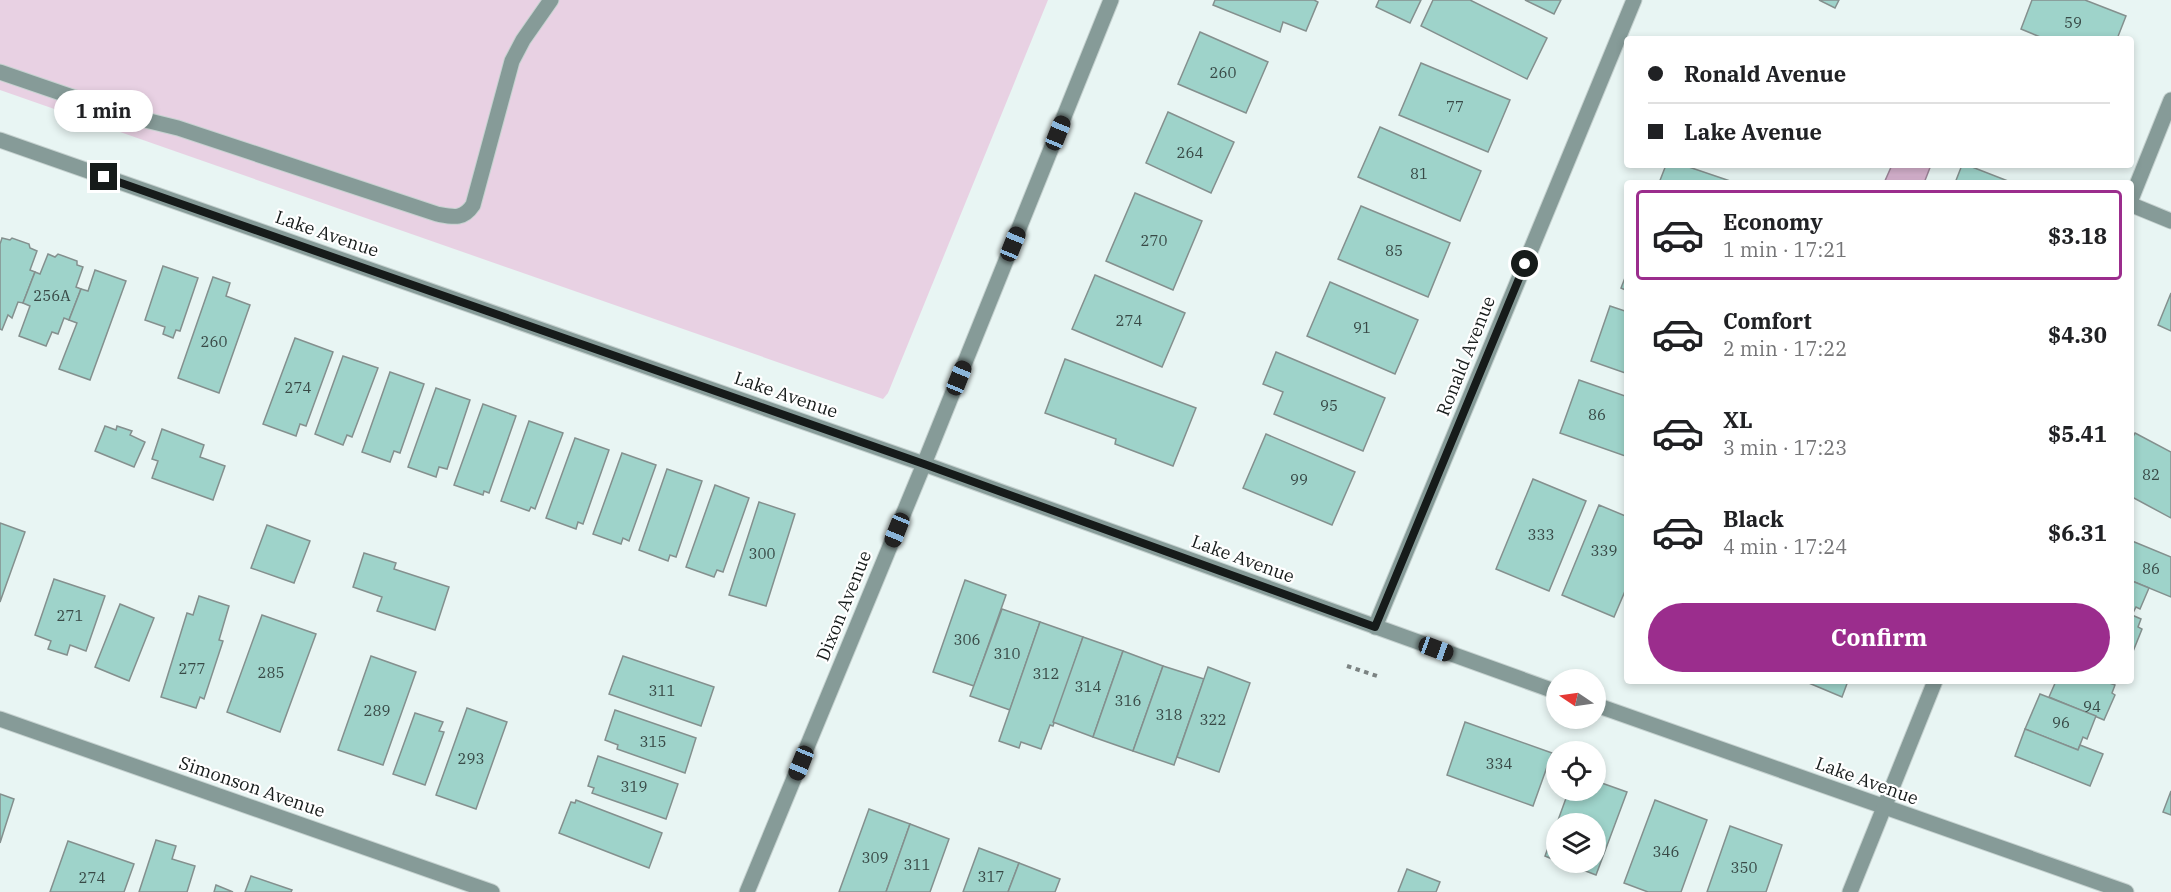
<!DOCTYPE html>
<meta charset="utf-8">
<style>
body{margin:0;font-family:"IBM Plex Serif",serif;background:#f2f2f2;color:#202124;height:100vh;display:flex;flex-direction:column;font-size:22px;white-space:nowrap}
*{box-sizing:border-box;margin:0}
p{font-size:20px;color:#757577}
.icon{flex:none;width:33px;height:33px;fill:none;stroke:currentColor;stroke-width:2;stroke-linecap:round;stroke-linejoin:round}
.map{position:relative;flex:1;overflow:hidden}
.details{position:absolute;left:1624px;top:180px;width:510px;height:504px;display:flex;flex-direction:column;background:#fff;border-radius:6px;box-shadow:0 3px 9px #0003}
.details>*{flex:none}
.top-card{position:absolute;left:1624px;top:36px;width:510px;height:132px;border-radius:6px;box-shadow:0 3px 9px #0003;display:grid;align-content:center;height:132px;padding:0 24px;background:#fff}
.needle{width:39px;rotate:283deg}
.buttons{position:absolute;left:1546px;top:669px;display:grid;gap:12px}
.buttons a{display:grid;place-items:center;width:60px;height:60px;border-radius:50%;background:#fff;box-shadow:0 3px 9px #0003;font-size:30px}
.end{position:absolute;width:27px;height:27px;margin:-14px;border:8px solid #161b1a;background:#fff;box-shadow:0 0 0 3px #fff}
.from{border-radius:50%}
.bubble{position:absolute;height:42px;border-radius:21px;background:#fff;box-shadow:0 3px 9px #0003;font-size:20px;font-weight:800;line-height:42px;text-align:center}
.car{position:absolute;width:18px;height:36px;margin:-18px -9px;border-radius:8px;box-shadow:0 0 4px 2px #0007;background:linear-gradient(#222 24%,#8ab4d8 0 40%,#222 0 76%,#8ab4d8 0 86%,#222 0)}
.top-card b{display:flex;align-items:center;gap:21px;height:57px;font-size:22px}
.top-card b+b{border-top:2px solid #e0e0e0}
.top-card i{width:15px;height:15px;background:#202124}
ul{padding:10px 0 0;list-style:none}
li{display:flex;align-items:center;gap:18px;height:90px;margin:0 12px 9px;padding:0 12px;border:3px solid transparent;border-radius:6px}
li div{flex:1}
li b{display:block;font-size:22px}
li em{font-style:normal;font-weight:800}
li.selected{border-color:#9b2d8d}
li>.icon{width:54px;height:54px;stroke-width:1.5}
.primary-button{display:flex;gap:12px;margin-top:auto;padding:12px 24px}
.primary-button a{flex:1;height:69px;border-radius:36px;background:#9b2d8d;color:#fff;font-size:24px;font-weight:800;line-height:69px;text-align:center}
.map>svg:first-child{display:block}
.green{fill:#e8d1e3}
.water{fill:#d4b0cc;stroke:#9b8397;stroke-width:1.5}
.building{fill:#9ed3ca;stroke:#84908e;stroke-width:1.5}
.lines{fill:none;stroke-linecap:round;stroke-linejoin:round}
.lane-casing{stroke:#c6d2d0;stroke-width:17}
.street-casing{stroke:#c6d2d0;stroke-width:17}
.path{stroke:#7b8382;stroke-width:4;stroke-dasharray:4.5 4.5;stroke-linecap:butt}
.lane{stroke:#869b98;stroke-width:15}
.street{stroke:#869b98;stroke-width:15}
.route{stroke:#161b1a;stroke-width:8}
.labels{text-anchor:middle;stroke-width:4.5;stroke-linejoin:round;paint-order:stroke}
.number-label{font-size:15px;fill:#384946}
.street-label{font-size:18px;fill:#161b1a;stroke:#fff}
</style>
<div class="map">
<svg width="2171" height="892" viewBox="0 0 2171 892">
<rect width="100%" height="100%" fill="#e8f5f3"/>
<!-- green -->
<polygon class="green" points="0,0 1048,0 888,393 883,399 0,90"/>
<!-- water -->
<polygon class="water" points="1892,165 1931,165 1924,183 1884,183"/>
<!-- building -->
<g class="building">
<polygon points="1215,0 1314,0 1318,2 1306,31 1283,22 1280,32 1213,5"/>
<polygon points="1379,0 1421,0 1410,23 1376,7"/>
<polygon points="1433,0 1470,0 1547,38 1527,79 1421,26"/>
<polygon points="1525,0 1561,0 1554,14"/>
<polygon points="1819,0 1839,0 1835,8"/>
<polygon points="2032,0 2085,0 2126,16 2117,39 2045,39 2021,29"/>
<polygon points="1200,32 1268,62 1246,113 1178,84"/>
<polygon points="1421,63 1510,100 1488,152 1399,115"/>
<polygon points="1168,112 1234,142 1211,193 1146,163"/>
<polygon points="1380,127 1481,171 1460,221 1358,177"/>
<polygon points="1666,165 1683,165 1736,183 1659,183"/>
<polygon points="1962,165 1967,165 2013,183 1955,183"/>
<polygon points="1135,193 1202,221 1173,290 1106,261"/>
<polygon points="1361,206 1450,243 1428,297 1338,259"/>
<polygon points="2,238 10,240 12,238 29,244 30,248 37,251 30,270 35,272 23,303 18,302 12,318 8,315 2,330 0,329 0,244"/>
<polygon points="48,254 55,257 58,254 77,261 77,265 83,267 76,287 81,289 69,320 64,318 58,334 52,332 46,346 19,336 30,306 23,303 35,272 40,274"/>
<polygon points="163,266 198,278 180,331 176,330 173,338 163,334 165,327 145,320"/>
<polygon points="95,270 126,281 90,380 59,369 77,323 69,320 81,289 88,291"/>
<polygon points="1628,270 1628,291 1621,288"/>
<polygon points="1095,275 1185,313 1162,367 1072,329"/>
<polygon points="213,277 230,283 226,296 250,305 219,393 178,378"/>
<polygon points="1330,282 1418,320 1395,374 1307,336"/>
<polygon points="2171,293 2171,331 2158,325"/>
<polygon points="1610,306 1628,312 1628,374 1591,361"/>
<polygon points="295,338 333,352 306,426 300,424 296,436 263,424"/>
<polygon points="1276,352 1385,398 1363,451 1274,414 1283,392 1263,384"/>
<polygon points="343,356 378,368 352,437 347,435 343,445 315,434"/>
<polygon points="1065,359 1196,408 1173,466 1115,444 1116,439 1045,413"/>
<polygon points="390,372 424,384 400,453 394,451 390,462 362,452"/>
<polygon points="1579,380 1628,397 1628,457 1560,433"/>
<polygon points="436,388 470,400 447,469 439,467 436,477 408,467"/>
<polygon points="483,404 516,416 489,493 484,491 483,495 454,485"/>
<polygon points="529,421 563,433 535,509 531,507 529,511 501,501"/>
<polygon points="105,426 116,430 117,426 132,431 130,435 145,442 134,467 95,451"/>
<polygon points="162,429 204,445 200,457 225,466 213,500 152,478 158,461 152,459"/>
<polygon points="2135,433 2171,452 2171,518 2132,497 2132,439"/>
<polygon points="1266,434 1355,472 1332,525 1243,488"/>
<polygon points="575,438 609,450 583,524 578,522 576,529 546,518"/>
<polygon points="622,453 656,465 629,541 623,538 621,544 593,534"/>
<polygon points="667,469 702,481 676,557 670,555 668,561 639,550"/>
<polygon points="1533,479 1586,501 1549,591 1496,569"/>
<polygon points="715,485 749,498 723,572 717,570 714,577 686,567"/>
<polygon points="759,502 795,514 766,606 729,595"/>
<polygon points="1599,505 1628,517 1628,584 1614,617 1562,595"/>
<polygon points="0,523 25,532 0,602"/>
<polygon points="267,525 310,541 294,583 251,568"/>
<polygon points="2132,541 2171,557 2171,597 2132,581"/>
<polygon points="364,553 396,563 394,569 449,587 435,630 377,611 382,597 353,587"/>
<polygon points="54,579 105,596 86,651 70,645 67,655 48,649 51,641 35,635"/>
<polygon points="965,580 1006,595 974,686 933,672"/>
<polygon points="2132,581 2149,588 2140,609 2136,607 2132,615"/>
<polygon points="199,596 229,606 219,640 223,641 204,699 200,697 196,708 161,697 187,613 193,615"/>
<polygon points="120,604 154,618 129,681 95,667"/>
<polygon points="1002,609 1040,622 1010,710 970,696"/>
<polygon points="262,615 316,634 280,732 227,712"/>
<polygon points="2132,615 2141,619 2138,627 2142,629 2132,654"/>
<polygon points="1040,622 1083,637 1053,726 1050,725 1041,749 1021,742 1019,748 999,741"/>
<polygon points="1083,637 1123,651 1093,737 1053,722"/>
<polygon points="1123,651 1163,666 1133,751 1093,737"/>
<polygon points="371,656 416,672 383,765 338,750"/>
<polygon points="623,656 714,687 701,726 609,694"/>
<polygon points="1163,666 1204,679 1174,765 1133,751"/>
<polygon points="1208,667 1250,683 1219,772 1177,757"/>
<polygon points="1804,681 1848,681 1842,697"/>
<polygon points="2056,681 2104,681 2115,685 2112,693 2115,695 2104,720 2049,697"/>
<polygon points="2040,694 2096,716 2087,739 2083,737 2078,750 2025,729"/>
<polygon points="467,708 507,722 476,809 436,795"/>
<polygon points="615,710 696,738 685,773 617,749 618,745 605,740"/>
<polygon points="415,713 443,722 439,731 444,732 425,785 393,774"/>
<polygon points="1465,722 1552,753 1533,806 1447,775"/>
<polygon points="2025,729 2078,750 2080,745 2103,754 2090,786 2015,756"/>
<polygon points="598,756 678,784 666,819 592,793 594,788 588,786"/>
<polygon points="1596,781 1627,792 1596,875 1562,862 1596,862 1596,824 1557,824 1557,861 1545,856 1569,790 1596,790"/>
<polygon points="2171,791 2171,815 2163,812"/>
<polygon points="0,794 14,799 0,843"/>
<polygon points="576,800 662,833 649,868 559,833 571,802 575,803"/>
<polygon points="1655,800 1707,820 1681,892 1648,892 1624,883"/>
<polygon points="869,809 910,824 886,892 839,892"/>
<polygon points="910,824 949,839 930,892 886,892"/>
<polygon points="1730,826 1782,845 1766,892 1707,892"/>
<polygon points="156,840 176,846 172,859 195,866 187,892 139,892"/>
<polygon points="68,841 134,864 124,892 50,892"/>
<polygon points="979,848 1019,863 1008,892 963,892"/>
<polygon points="1019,863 1060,879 1055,892 1008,892"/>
<polygon points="1407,869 1440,882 1436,892 1398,892"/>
<polygon points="251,876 292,890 291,892 245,892"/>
<polygon points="216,885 233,892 214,892"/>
</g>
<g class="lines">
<!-- lane casing -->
<g class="lane-casing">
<path id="lane" d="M0,72L125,115L178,128L437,214C453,217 463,220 473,205L512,61L523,40L551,0"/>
</g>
<!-- street casing -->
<g class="street-casing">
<g id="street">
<polyline points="0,140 924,464 1557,692"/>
<polyline points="2132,197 2171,100"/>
<polyline points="2132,205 2171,221"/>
<polyline points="1375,627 1634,0"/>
<polyline points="1596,705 2126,892"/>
<polyline points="0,719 492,892"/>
<polyline points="747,892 924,464 1111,0"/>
<polyline points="1850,892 1935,681"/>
</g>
</g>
<!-- path -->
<polyline class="path" points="1347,666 1377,676"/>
<!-- lane -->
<use href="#lane" class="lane"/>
<!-- street -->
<use href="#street" class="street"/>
</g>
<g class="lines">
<!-- route -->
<polyline class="route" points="104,177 924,464 1375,627 1525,264"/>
</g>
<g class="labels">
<!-- number labels -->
<g class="number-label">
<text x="2073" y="28">59</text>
<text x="1223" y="78">260</text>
<text x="1455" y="112">77</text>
<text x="1190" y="158">264</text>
<text x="1419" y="179">81</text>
<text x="1154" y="246">270</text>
<text x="1394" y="256">85</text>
<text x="52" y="301">256A</text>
<text x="1129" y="326">274</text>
<text x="1362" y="333">91</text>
<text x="214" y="347">260</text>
<text x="298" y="393">274</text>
<text x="1329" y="411">95</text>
<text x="1597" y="420">86</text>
<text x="2151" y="480">82</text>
<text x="1299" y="485">99</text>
<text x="1541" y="540">333</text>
<text x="1604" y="556">339</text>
<text x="762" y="559">300</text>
<text x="2151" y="574">86</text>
<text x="70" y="621">271</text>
<text x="967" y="645">306</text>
<text x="1007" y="659">310</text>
<text x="192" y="674">277</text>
<text x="271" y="678">285</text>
<text x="1046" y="679">312</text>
<text x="1088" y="692">314</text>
<text x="662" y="696">311</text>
<text x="1128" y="706">316</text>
<text x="2092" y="712">94</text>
<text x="377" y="716">289</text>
<text x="1169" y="720">318</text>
<text x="1213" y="725">322</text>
<text x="2061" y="728">96</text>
<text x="653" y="747">315</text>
<text x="471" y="764">293</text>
<text x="1499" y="769">334</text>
<text x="634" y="792">319</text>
<text x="1666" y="857">346</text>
<text x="875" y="863">309</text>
<text x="917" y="870">311</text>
<text x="1744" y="873">350</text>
<text x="991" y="882">317</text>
<text x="92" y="883">274</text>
</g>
<!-- street labels -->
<g class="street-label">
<text transform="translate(327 234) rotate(19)" y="6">Lake Avenue</text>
<text transform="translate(1466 356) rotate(-68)" y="6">Ronald Avenue</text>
<text transform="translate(786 395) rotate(19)" y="6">Lake Avenue</text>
<text transform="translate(1243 559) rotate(20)" y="6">Lake Avenue</text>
<text transform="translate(844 606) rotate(-68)" y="6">Dixon Avenue</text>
<text transform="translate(1867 781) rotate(20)" y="6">Lake Avenue</text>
<text transform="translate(252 787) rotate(19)" y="6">Simonson Avenue</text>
</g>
</g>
</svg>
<div class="buttons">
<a><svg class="needle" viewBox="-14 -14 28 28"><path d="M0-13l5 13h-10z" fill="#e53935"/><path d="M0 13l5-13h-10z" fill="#757577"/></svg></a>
<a><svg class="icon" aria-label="locate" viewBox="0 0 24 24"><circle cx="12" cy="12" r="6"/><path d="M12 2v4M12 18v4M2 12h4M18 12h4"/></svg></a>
<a><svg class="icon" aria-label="layers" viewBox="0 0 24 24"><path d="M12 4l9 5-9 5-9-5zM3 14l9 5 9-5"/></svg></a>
</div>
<i class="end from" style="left:1525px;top:264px"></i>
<i class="end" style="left:104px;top:177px"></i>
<div class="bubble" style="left:54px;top:90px;width:99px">1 min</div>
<i class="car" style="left:1058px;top:133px;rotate:22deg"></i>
<i class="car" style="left:1013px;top:244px;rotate:22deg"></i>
<i class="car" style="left:959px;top:378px;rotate:22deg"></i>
<i class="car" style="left:897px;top:530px;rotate:202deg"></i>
<i class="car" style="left:1436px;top:649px;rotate:110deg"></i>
<i class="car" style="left:801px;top:763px;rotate:202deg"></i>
<div class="top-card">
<b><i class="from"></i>Ronald Avenue</b>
<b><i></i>Lake Avenue</b>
</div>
<section class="details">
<ul>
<li class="selected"><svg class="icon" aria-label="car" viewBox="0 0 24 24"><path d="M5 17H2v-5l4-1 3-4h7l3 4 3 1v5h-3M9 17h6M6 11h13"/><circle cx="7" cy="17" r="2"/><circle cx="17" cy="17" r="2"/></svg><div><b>Economy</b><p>1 min · 17:21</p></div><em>$3.18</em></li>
<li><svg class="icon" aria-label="car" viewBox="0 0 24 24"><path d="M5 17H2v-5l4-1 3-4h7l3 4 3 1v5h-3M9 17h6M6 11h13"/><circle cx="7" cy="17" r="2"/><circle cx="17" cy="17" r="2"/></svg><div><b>Comfort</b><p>2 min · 17:22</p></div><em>$4.30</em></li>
<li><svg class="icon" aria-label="car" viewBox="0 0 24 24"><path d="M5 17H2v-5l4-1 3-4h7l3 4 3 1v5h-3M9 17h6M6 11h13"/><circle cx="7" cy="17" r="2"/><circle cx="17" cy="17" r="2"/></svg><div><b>XL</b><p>3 min · 17:23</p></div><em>$5.41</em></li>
<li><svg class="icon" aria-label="car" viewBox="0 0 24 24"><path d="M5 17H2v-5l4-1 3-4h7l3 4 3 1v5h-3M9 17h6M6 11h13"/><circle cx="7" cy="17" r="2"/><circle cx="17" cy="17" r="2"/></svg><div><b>Black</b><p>4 min · 17:24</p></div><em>$6.31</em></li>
</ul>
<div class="primary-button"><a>Confirm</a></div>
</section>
</div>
